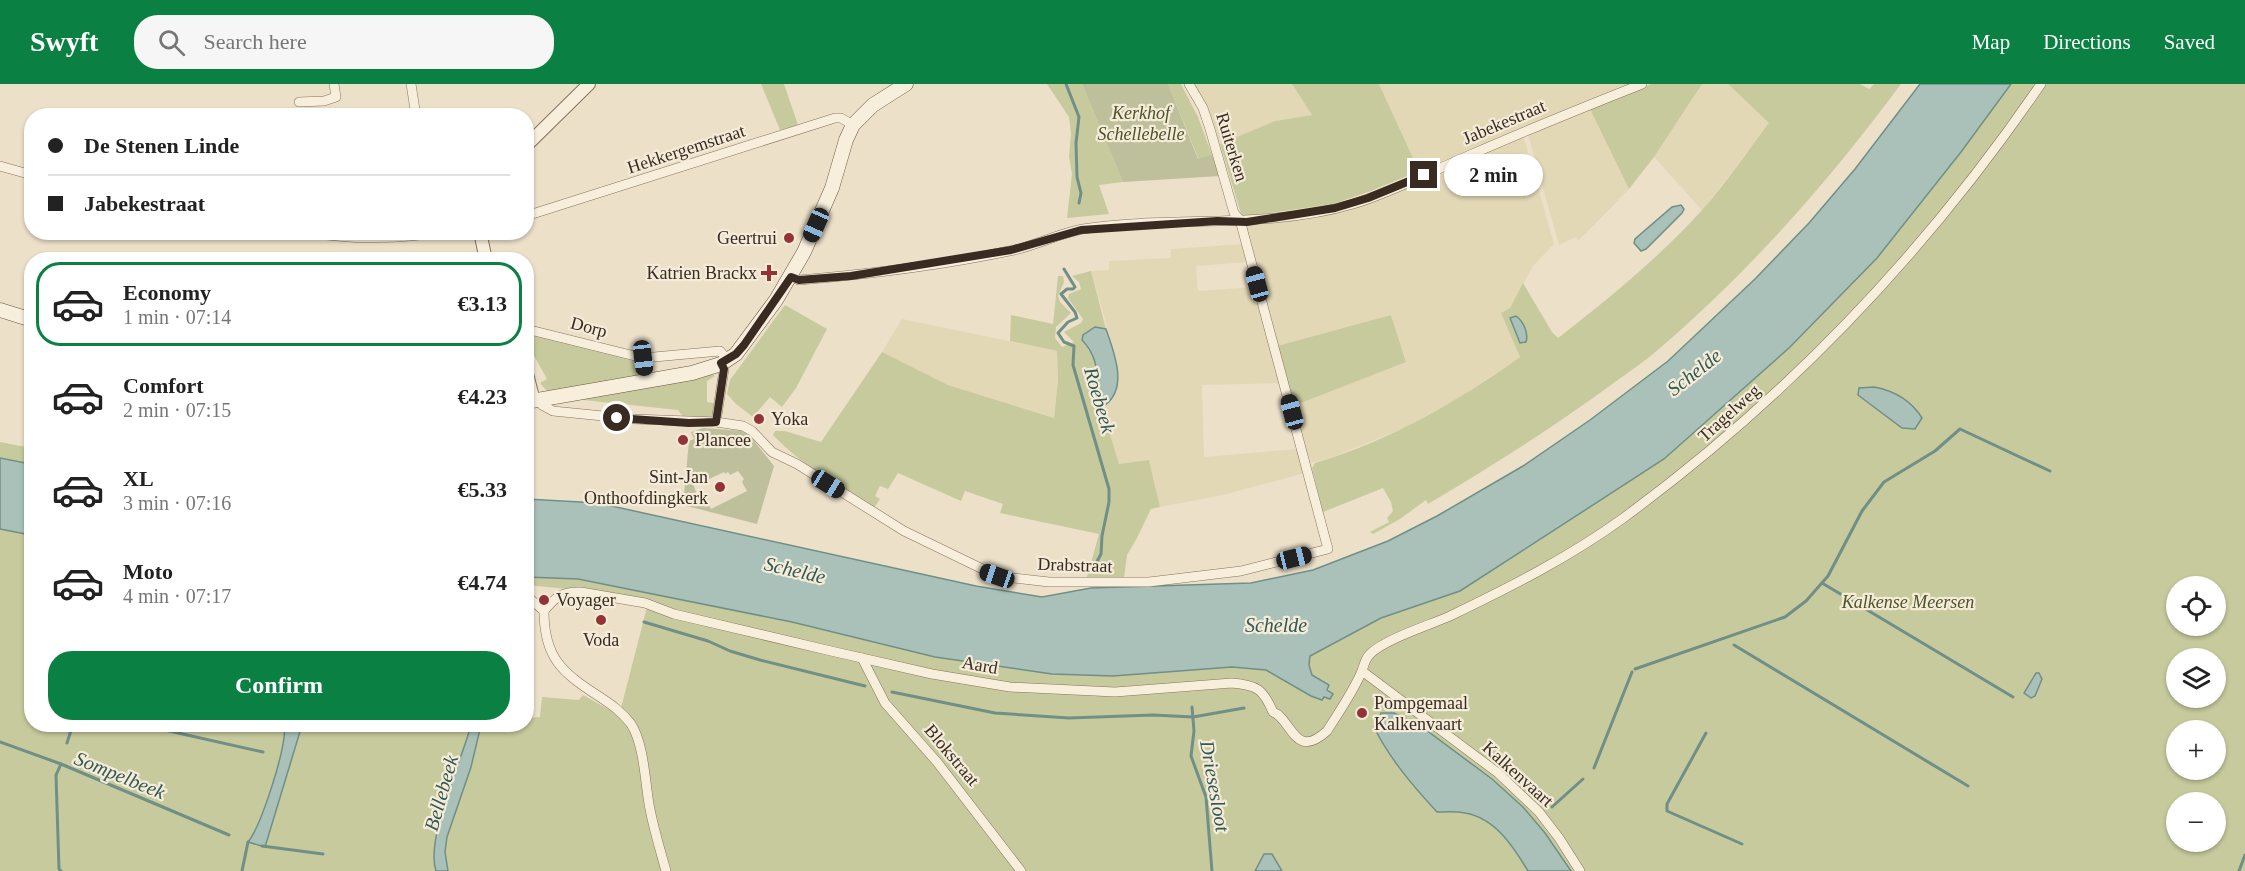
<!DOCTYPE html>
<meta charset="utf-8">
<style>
body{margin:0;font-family:"Times New Roman",serif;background:#f6f6f6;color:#222;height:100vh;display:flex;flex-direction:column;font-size:22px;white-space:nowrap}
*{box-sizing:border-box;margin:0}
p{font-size:20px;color:#767676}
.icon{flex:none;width:33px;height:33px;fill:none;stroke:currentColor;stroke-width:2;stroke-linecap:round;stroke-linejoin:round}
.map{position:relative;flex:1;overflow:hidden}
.panel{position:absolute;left:24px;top:168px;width:510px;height:480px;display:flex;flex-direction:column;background:#fff;border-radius:24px;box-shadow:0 2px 4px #0004}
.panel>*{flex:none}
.top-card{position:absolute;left:24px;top:24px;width:510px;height:132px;border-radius:24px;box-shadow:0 2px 4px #0004;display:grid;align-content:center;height:132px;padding:0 24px;background:#fff}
.tools{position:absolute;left:2166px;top:492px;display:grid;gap:12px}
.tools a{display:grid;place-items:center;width:60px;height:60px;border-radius:50%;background:#fff;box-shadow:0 2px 4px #0004;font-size:30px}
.end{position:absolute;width:27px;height:27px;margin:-14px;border:8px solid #392b21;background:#fff;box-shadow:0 0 0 3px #fff}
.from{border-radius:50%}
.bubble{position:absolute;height:42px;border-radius:21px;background:#fff;box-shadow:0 2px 4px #0004;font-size:20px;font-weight:700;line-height:42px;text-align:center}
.car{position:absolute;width:18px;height:36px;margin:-18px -9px;border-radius:8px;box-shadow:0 0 4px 2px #0007;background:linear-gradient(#222 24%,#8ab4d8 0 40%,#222 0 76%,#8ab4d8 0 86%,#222 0)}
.top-card b{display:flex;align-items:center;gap:21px;height:57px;font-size:22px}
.top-card b+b{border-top:2px solid #e0e0e0}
.top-card i{width:15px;height:15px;background:#222}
ul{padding:10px 0 0;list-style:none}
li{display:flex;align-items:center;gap:18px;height:84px;margin:0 12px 9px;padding:0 12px;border:3px solid transparent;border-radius:24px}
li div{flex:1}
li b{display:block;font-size:22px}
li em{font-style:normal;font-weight:700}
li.on{border-color:#0b8043}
li>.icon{width:54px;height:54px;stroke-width:1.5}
.primary-button{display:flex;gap:12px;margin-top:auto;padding:12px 24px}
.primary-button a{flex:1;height:69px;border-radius:24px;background:#0b8043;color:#fff;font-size:24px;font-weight:700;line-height:69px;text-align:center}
header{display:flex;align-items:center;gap:36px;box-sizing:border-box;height:84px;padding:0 30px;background:#0b8043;color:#fff}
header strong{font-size:28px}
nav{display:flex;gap:33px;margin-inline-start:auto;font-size:21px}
.search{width:420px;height:54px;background:#f6f6f6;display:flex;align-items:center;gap:15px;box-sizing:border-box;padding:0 21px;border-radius:24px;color:#767676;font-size:22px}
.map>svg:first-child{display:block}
.farmland{fill:#e2d8b6}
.green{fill:#c7ca9d;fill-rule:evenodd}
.cemetery{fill:#bdc09b;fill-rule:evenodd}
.water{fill:#a9c1b9;stroke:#708f86;stroke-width:1.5}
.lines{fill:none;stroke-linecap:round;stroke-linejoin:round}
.stream{stroke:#708f86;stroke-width:3}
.minor-casing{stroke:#88725e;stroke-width:10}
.tertiary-casing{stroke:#88725e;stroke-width:14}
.secondary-casing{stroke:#6a5341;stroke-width:15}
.minor{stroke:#f7eedc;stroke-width:9}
.tertiary{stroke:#f7eedc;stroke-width:12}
.secondary{stroke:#f7eedc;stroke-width:14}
.route{stroke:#392b21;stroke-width:8}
.poi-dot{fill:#933237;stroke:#f4ebd8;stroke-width:2}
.labels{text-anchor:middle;stroke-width:4.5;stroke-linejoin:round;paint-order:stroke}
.park-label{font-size:18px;font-style:italic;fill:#4c5429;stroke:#f4ebd8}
.street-label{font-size:18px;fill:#392b21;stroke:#f4ebd8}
.poi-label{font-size:18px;fill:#392b21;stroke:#f4ebd8;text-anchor:start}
.water-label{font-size:20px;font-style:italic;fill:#315853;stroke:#f4ebd8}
</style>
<header>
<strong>Swyft</strong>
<div class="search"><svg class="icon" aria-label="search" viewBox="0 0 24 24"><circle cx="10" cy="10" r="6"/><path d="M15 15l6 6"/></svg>Search here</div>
<nav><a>Map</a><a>Directions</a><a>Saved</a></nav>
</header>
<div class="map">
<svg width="2245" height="787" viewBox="0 0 2245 787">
<rect width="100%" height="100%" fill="#ece0c9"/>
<!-- farmland -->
<g class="farmland">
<polygon points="1194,0 1292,0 1312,31 1275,37 1220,60 1210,30"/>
<polygon points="1379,0 1628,0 1419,87"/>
<polygon points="1702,0 1728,0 1770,39 1702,126 1654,73"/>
<polygon points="1590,25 1629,105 1578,157 1576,153 1559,161 1528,50"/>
<polygon points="1523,51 1554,160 1533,182 1510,224 1520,273 1455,316 1406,343 1333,373 1311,379 1293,322 1406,277 1391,231 1277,262 1245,141 1327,129"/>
<polygon points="1244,160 1248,178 1196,182 1198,207 1255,203 1280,299 1202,301 1204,373 1297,365 1305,389 1223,411 1160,423 1149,376 1119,381 1102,323 1108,320 1117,277 1091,187 1109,186 1109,177 1170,174 1171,165"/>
<polygon points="902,235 1057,267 1058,296 1054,334 948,301 882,268"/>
</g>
<!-- green -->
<g class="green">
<polygon points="761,0 784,0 798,41 780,46"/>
<polygon points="1047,0 1082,0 1123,98 1099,101 1109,130 1067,134 1072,90 1069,73 1071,50 1069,33"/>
<polygon points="1168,0 1181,0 1198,33 1212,71 1199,76"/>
<polygon points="1292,0 1379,0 1419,87 1371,107 1333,120 1242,133 1220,60 1275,37 1312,31"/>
<polygon points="1651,0 1702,0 1654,73 1629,105 1590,25"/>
<path d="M1728,0H1860L1869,5L1874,0H1901C1830,96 1750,187 1659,265C1645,277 1630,287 1615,298C1554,343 1494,381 1428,420L1426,416L1400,435L1373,450L1370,448L1389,438L1387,434L1393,427L1391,418L1383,404L1323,428L1312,384L1315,379C1389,357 1457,318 1520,273L1501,229L1510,224L1523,199L1552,248L1558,254C1606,217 1662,171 1702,126C1726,99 1747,68 1769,39Z"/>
<path d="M2011,0H2245V787H0V445L31,451L32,640H526L527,634L540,633L542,613L579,616L583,611L615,629L620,628L647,523L607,509L527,501V493L578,495L792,538L935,573L1052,590L1113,592L1232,583L1267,586L1300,606L1323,613L1328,608L1329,601L1312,591L1308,581L1310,572L1381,534L1460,507L1664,375L1961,68ZM2176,502H2216V542H2176ZM2176,574H2216V614H2176ZM2176,646H2216V686H2176ZM2176,718H2216V758H2176Z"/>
<path d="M1091,187L1106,245L1095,243L1082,256L1096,278L1099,314L1119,380L1149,376L1160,423L1151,425L1137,454L1127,471L1124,494L1087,493L1099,450L1000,429L1003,420L965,407L961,417L898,389L888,405L880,402L875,412L880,415L874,424C840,402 801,381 773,351L775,347H785L821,358L882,268L948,301L1054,334L1058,296L1057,267L1010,257L1011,231L1053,240L1058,192H1063L1064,198L1058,212L1060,218L1071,229L1056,243L1055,254L1062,263L1074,258L1064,248L1081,239L1083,235L1068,214L1069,210L1081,205L1079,198L1072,192Z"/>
<polygon points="785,221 827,245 796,304 782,323 770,313 753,333 736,320 727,310 730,296"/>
<polygon points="1391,231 1406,278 1293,322 1277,262"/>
<polygon points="526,250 638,278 640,293 547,307 540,299 547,295 527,259"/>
<polygon points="712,290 715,292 707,297 707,318 714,319 713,332 708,335 684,334 678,326 583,316 584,313"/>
<polygon points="0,358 31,364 31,380 0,374"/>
</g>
<!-- cemetery -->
<g class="cemetery">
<polygon points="1082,0 1168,0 1198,75 1212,71 1220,92 1123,98"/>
<path d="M703,344L743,347L750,352L774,382L757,440L683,421L689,357L694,355L691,348ZM738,387L744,395L742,398L747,407L711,425L709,421L706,423L703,417L699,416L693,400L705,393L707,396L724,388L725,390L728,388L730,391Z"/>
</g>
<!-- water -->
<g class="water">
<polygon points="1920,0 2011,0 1961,68 1877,174 1789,264 1664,375 1460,507 1381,534 1310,572 1309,581 1312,591 1329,601 1327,606 1333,610 1330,615 1324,613 1322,616 1311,612 1266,586 1232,583 1113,592 1052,590 935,573 792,538 578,495 527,493 527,415 598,419 976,502 1042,513 1091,504 1251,499 1313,486 1388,457 1437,432 1523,382 1590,336 1668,277 1755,195 1809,139 1855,85"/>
<polygon points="1681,121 1684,125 1682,129 1646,165 1641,167 1634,159 1635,155 1672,123"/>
<path d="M1516,232C1523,237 1529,249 1526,258L1520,259L1510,234Z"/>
<path d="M1095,243L1106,245C1114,268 1130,307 1102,323C1094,298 1103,278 1082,256L1083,251Z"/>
<path d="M1874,303C1895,307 1911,316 1922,334L1915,345L1902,344L1858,311L1859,304Z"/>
<polygon points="0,374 31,380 31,451 0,445"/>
<polygon points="2036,589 2039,589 2042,595 2035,612 2031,614 2024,609"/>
<path d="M1381,629H1394L1422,643L1492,695L1523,723L1545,749L1571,787H1528C1513,762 1495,734 1465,729C1456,727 1446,728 1437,728C1413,702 1389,674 1374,643Z"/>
<path d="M284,641H302L265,763L248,758C261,742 288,660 284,641Z"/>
<path d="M471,641H481L471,683L447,753L445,768L448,787H436C425,755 462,676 471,641Z"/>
<polygon points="1264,770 1272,770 1282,787 1255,787"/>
</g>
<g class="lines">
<!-- stream -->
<g class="stream">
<polyline points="1066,0 1079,33 1076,59 1077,93 1081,109 1079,119"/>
<polyline points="1064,185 1075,203 1073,205 1067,205 1061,210 1075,228 1077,234 1068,238 1058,249 1064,258 1074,262 1073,281 1109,405 1109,418 1102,452 1101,470 1093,485"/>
<polyline points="1822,499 2013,613"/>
<polyline points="644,538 708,557 730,567 760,576 865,602"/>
<polyline points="1734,561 1968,702"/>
<polyline points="1635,585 1785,533 1806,517 1828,492 1862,427 1884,398 1935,367 1960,345 2050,387"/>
<polyline points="892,608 995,629 1069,634 1153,631 1193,633 1244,624"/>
<polyline points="1192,623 1194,647 1191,672 1206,713 1212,787"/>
<polyline points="138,640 263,668"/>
<polyline points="1706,649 1667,720 1667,727 1742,760"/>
<polyline points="0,658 61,680 229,751"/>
<polyline points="67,659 73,640"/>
<polyline points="61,680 56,691 59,785 61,787"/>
<polyline points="1594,684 1632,588"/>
<polyline points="1552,723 1583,695"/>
<polyline points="262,762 323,770"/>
<polyline points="242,787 248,758"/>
<polyline points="2239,787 2245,771"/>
</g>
<!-- minor casing -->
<g class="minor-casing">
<g id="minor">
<polyline points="411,0 416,32"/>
<polyline points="299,18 324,17 336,13 334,0"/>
<polyline points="0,82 32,91"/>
<polyline points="526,132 835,34 841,34 853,41"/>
<path d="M310,148C355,157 401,154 446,148"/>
<path d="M791,193L799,196C871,190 943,181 1014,166C1037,161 1060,149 1083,145C1173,131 1265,146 1353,120C1393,108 1432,87 1470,71C1527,46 1584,23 1642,0"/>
<polyline points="526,245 643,274 720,267 728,276"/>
<polyline points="643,274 646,297"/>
<polyline points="540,316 542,321 553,327 633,335 716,338 743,342 752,347 772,368 797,380 904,447 997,492 1049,498 1149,498 1241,487 1328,465 1240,136 1234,129 1210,45 1203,24 1189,0"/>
<polyline points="716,338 724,285 721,280"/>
<polyline points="526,511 544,527"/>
<polyline points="862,574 885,619 937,678 1021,787"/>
<polyline points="1362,587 1498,689 1539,728 1559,754 1580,787"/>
<path d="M666,787C660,765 653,743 649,720C645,697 644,660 631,640C622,628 612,621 600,613C563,589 544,575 544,527C555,513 563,507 581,508L645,519L674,530L831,567L932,590L1010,603L1115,608L1232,599C1257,601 1263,605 1273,628C1292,635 1294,677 1327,647C1339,628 1353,608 1362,587C1364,581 1365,575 1370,570C1385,555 1430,541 1450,532C1510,503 1568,474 1622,435C1786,315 1926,168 2041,0"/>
</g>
</g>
<!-- tertiary casing -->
<g class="tertiary-casing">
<g id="tertiary">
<polyline points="526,62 589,0"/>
<polyline points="480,148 486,176"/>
<polyline points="526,286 534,317"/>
</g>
</g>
<!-- secondary casing -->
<g class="secondary-casing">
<g id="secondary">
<polyline points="0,226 32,236"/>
<polyline points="526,318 692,289 721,280 736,270 776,216 804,168 832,104 846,56 853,41 873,21 906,0"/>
</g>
</g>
<!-- minor -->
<use href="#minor" class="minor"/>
<!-- tertiary -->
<use href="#tertiary" class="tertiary"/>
<!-- secondary -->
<use href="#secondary" class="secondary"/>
</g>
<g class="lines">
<!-- route -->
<polyline class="route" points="617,334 689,339 716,338 724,285 721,279 736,270 744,261 791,193 799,196 851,192 1011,166 1081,146 1217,137 1247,138 1335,124 1368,114 1424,91"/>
</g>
<!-- markers -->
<g class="poi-dot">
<circle cx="789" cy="154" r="6"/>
<path d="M766 180h6v6h6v6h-6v6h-6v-6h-6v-6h6z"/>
<circle cx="759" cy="335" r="6"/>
<circle cx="683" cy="356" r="6"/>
<circle cx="720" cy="403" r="6"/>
<circle cx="544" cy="516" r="6"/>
<circle cx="601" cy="536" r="6"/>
<circle cx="1362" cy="629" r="6"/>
</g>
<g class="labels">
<!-- park labels -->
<g class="park-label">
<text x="1141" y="35">Kerkhof<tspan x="1141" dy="21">Schellebelle</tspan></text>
<text x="1908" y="524">Kalkense Meersen</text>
</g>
<!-- street labels -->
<g class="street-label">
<text transform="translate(1504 38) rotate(-23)" y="6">Jabekestraat</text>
<text transform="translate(1232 63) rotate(73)" y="6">Ruiterken</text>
<text transform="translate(686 65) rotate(-18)" y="6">Hekkergemstraat</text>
<text transform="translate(589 243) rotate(15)" y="6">Dorp</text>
<text transform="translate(1729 329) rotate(-42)" y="6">Tragelweg</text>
<text transform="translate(1075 481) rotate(2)" y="6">Drabstraat</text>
<text transform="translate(980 581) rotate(10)" y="6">Aard</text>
<text transform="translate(952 671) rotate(50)" y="6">Blokstraat</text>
<text transform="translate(1518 690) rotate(42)" y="6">Kalkenvaart</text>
</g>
<!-- poi labels -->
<g class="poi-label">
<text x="777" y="160" text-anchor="end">Geertrui</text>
<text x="757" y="195" text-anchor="end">Katrien Brackx</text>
<text x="771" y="341">Yoka</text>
<text x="695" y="362">Plancee</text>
<text x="708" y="399" text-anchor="end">Sint-Jan<tspan x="708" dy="21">Onthoofdingkerk</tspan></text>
<text x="556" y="522">Voyager</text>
<text x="601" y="562" text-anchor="middle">Voda</text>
<text x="1374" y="625">Pompgemaal<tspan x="1374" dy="21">Kalkenvaart</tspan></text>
</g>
<!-- water labels -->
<g class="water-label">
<text transform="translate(1694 288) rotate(-38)" y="7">Schelde</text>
<text transform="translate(1100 316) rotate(74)" y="7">Roebeek</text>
<text transform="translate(795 486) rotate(13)" y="7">Schelde</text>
<text x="1276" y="548">Schelde</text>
<text transform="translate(120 691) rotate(22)" y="7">Sompelbeek</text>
<text transform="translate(1215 702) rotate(80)" y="7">Driesesloot</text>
<text transform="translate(441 709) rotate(-74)" y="7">Bellebeek</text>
</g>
</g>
</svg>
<div class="tools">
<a><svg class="icon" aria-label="locate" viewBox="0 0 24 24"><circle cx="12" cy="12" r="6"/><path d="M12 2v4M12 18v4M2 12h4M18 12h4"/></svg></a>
<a><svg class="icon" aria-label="layers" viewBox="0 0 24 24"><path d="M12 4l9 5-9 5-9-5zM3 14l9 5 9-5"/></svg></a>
<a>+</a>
<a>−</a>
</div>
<i class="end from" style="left:617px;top:334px"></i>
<i class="end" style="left:1424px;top:91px"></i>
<div class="bubble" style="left:1444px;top:70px;width:99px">2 min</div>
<i class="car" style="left:816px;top:141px;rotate:204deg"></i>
<i class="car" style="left:1257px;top:200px;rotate:345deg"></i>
<i class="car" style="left:643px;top:274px;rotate:173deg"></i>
<i class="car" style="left:1292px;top:328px;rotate:345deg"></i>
<i class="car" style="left:828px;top:400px;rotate:122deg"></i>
<i class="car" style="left:1294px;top:474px;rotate:76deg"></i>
<i class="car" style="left:997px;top:492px;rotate:289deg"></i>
<div class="top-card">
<b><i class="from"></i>De Stenen Linde</b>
<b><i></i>Jabekestraat</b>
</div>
<section class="panel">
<ul>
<li class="on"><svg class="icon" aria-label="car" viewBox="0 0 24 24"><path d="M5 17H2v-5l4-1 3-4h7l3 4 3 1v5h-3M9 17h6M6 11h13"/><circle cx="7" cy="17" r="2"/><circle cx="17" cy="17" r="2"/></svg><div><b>Economy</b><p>1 min · 07:14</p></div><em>€3.13</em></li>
<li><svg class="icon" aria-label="car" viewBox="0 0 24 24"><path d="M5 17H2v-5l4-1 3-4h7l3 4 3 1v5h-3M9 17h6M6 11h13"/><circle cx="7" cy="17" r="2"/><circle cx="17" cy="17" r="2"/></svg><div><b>Comfort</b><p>2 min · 07:15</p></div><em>€4.23</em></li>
<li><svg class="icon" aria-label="car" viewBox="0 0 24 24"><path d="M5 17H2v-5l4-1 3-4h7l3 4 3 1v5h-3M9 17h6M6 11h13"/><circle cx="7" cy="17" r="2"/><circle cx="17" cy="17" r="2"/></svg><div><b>XL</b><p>3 min · 07:16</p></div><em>€5.33</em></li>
<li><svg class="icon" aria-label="car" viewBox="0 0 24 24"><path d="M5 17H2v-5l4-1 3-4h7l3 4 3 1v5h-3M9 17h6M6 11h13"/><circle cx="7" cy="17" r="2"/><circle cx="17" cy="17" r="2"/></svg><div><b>Moto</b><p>4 min · 07:17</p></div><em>€4.74</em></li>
</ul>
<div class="primary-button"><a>Confirm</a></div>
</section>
</div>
